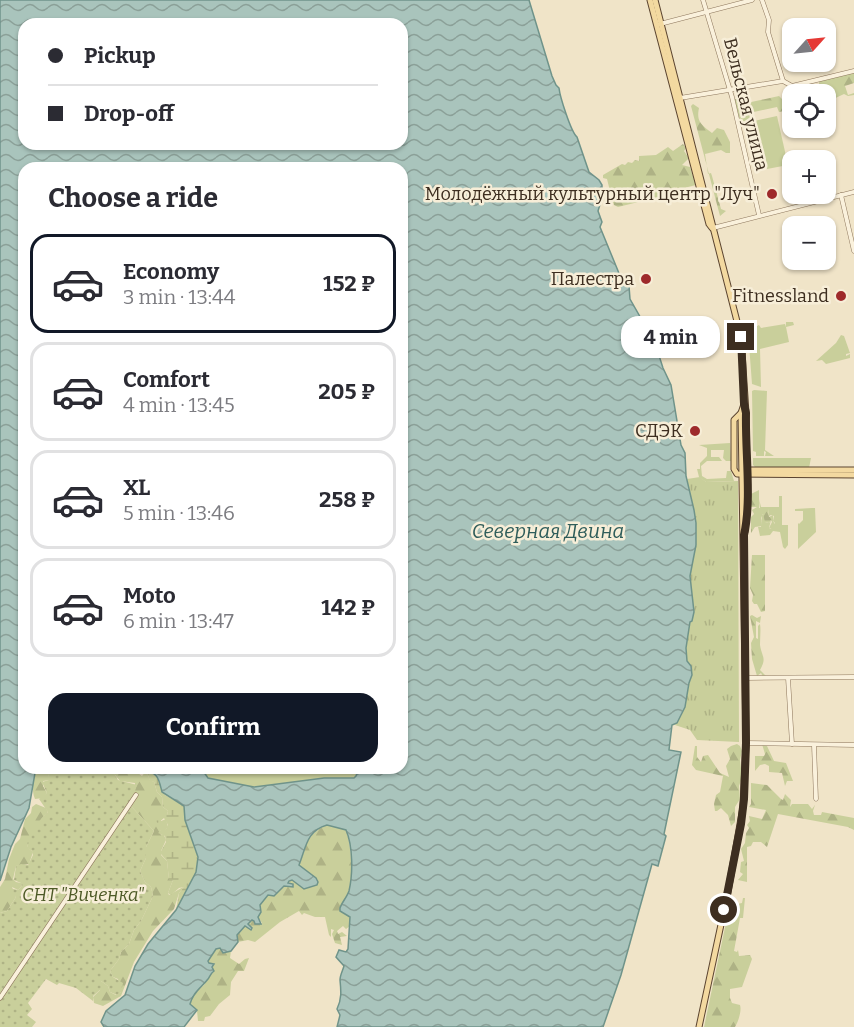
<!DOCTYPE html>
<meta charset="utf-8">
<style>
body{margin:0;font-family:Bitter,serif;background:#f7f7f7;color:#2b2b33;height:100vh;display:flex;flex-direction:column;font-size:22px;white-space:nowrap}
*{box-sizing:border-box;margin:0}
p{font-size:20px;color:#7c7c81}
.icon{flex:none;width:33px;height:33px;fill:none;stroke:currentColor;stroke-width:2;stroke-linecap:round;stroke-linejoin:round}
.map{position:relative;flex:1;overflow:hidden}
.details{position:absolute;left:18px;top:162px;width:390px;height:612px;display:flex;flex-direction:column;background:#fff;border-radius:18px;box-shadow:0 2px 4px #0004}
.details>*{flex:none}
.guide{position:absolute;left:18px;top:18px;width:390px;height:132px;border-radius:18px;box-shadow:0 2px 4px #0004;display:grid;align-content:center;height:132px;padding:0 30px;background:#fff}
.needle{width:39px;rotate:63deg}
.tools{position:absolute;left:782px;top:18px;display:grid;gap:12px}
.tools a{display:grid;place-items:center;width:54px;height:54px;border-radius:12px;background:#fff;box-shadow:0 2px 4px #0004;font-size:30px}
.end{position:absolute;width:27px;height:27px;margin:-14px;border:8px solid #3d2e20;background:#fff;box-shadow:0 0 0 3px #fff}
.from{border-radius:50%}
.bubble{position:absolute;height:42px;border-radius:18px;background:#fff;box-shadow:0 2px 4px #0004;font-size:20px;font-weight:700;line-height:42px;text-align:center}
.guide b{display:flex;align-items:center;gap:21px;height:57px;font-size:22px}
.guide b+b{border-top:2px solid #e1e1e2}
.guide i{width:15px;height:15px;background:#2b2b33}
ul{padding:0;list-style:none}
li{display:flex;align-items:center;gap:18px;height:99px;margin:0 12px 9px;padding:0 18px;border:3px solid #e1e1e2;border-radius:18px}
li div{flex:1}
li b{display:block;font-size:22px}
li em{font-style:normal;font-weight:700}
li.selected{border-color:#111827}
li>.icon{width:54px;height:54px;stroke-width:1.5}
h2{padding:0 30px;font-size:27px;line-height:72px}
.cta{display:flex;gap:12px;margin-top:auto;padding:12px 30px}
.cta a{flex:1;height:69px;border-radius:18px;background:#111827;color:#fff;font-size:24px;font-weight:700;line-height:69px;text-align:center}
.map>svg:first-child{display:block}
.grass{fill:#c9cf9b}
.forest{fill:url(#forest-firs)}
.wetland{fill:url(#wetland-marsh)}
.park{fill:url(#park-tufts)}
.garden{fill:url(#garden-dots)}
.water{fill:url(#water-waves);stroke:#6f938a;stroke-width:1.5;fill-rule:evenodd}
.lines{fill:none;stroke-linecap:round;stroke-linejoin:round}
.minor-casing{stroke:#8d765c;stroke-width:5}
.major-casing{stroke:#5b4430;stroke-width:7}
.minor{stroke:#faf1dc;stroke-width:4}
.major{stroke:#f3d9a0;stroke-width:5}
.route{stroke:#3d2e20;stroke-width:8}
.poi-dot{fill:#9e2a2b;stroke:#f7eed8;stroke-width:2}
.labels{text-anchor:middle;stroke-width:5;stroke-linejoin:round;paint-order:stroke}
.street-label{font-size:18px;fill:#3d2e20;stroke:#f7eed8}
.poi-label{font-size:18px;fill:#3d2e20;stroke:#f7eed8;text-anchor:end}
.park-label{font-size:18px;font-style:italic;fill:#4d5a26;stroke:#f7eed8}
.water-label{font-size:20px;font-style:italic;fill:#2f5d5a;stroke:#f7eed8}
</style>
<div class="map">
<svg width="854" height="1027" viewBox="0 0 854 1027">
<defs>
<pattern id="forest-firs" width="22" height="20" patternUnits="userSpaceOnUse" patternTransform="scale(1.5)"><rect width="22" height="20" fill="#c9cf9b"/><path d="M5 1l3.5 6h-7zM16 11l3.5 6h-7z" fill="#aeb285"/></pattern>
<pattern id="wetland-marsh" width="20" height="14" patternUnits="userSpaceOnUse" patternTransform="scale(1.5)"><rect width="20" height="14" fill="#c9cf9b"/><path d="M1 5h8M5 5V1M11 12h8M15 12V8" fill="none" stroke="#aeb285"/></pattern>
<pattern id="park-tufts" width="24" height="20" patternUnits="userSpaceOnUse" patternTransform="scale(1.5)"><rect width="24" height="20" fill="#c9cf9b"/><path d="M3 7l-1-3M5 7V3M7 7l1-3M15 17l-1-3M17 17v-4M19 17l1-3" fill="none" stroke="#aeb285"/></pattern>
<pattern id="garden-dots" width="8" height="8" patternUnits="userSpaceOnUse" patternTransform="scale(1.5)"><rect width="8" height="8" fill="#c9cf9b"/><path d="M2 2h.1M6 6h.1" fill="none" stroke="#aeb285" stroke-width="1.8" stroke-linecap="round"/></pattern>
<pattern id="water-waves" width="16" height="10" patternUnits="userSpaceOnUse" patternTransform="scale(1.5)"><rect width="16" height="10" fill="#a9c4bc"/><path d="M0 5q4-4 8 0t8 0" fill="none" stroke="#8ba098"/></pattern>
</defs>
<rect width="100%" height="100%" fill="#f0e4c8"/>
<!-- grass -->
<g class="grass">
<polygon points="777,116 788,165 767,169 764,163 754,121"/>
<polygon points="786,322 793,322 794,325 786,327 789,342 760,349 761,387 752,384 748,331 759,325 761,328 785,324 786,327"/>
<polygon points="841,335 844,336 850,353 846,354 846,356 850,354 850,358 826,364 822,360 816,361 836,343"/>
<polygon points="754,390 767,391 765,450 774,456 765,456 766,452 764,451 764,456 756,456 756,452 753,451 752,391"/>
<polygon points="730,443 731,461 726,461 723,458 724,450 711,450 711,457 719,457 722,461 707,461 701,466 702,476 707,479 726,478 727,471 731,471 734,481 706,482 699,477 697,469 700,469 700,463 707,456 707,448 699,445"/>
<polygon points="753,458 811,458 809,468 756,468 753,465"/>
<polygon points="779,496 782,496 782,525 788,525 788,545 785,549 783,547 780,532 773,531 770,535 760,536 758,527 761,527 762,515 765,515 765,522 769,523 771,520 769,528 771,529 775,523 773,521 774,516 771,515 769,516 768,509 760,509 759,499 761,507 779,507"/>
<polygon points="812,508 815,508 816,532 798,549 798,523 799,524 803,520 803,511 795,511 795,509"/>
<polygon points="201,768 359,768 356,776 354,778 324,778 254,787 208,778"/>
</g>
<!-- forest -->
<g class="forest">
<polygon points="854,72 854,83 845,86 848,95 854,93 854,95 848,96 844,94 825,103 825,94 817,94 820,87 819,81"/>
<polygon points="779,96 782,99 784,111 779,112 777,107 749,113 750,119 744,122 740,120 734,99 738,99 742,104"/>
<path d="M693,104L699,108C696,122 702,125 712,133L717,128L724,130L730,142V153H726L721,150L705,154L708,174L711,173L712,176L721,209L726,211L720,216L691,106Z"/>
<polygon points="683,144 686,148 684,151 689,158 682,165 690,167 696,185 680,189 676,187 679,192 618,207 614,205 611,196 613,193 610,191 607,179 603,178 603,175 622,164 625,165 628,162 632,163 635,160 639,161 639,156 656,155 668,147 673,151"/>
<polygon points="759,490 759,508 768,509 769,517 773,515 773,521 776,526 772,529 769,528 772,522 771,520 769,523 765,522 763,514 761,518 762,526 755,527 751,533 751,517 754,514 752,510 757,507 751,507 751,494"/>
<polygon points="752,555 765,555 765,611 761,612 757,604 754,604 752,601 753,595 750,588"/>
<path d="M752,615L757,618L761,616L760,623L756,621V638L758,639V626L760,624C761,630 760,638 760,645C762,658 767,657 760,670L767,677H763L761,673L757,676L752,659L751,643L754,637L750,616Z"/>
<polygon points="737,744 740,746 742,751 740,760 742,777 739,786 740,799 735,807 735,822 731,826 728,815 721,808 717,811 715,811 714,804 716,795 720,792 723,776 696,770 692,765 695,746 697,746 697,757 701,762 703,756 708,755 720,773 729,777 726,766 730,759 727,749 731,746"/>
<polygon points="762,744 767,746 774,761 786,763 793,781 787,781 785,786 782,773 769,772 769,766 765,764 760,765 755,771 755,756 764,756 765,754"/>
<path d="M38,768H52L48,774L50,780L43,781V786L47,793L43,798L35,799C31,790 33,776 38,768Z"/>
<polygon points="114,768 131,768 142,776 146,771 150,780 154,782 157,792 162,797 163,807 168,811 167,815 161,815 161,821 166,819 168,827 165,830 161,830 160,834 164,835 166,840 161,851 161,855 167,861 169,879 173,880 168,893 169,895 185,886 179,893 174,909 153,931 134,962 121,996 103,1006 94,1003 93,997 100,990 101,981 108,986 110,992 116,995 121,992 118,979 113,977 110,971 119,959 121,952 129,944 134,930 141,921 153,896 151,887 145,882 140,871 146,858 146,847 154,831 130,805 135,792 135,783 120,781 115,775"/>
<polygon points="751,783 767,785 781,799 783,800 785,794 791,800 790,807 792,804 808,804 812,809 815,805 813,811 814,815 821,815 822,812 854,818 854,830 848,827 778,814 767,847 761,842 753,842 751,846 747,847 747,882 738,880 743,874 740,872 741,862 744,861 741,849 745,843 746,833 749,828 747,825 750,821 749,816 762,819 766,810 749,807 751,804"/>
<path d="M36,804L46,808L48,812C37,823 31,832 27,847L33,852L29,864L16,866L13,879L16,882L21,883L22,886L18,890L12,887L16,897L7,911L0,913V887L5,879L9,859L15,844L20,839L25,819L31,813L32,807Z"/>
<path d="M326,825H333L346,830C351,843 354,880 348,894C345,902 342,900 341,911L350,917V926L346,929L343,926L337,931L338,934L342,932L347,936L340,937L342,945L335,943L332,934L334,930L331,929V937L329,935L325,917H315L304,913L302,915L299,911L280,922L255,942L248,940L238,942L237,933L245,926L252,928L248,925L252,920L254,921V924L262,923L258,917L261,912L259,906L268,895L272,896L285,886L293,887V884L288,882L292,880L306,889L318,880L299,865C308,845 304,837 326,825Z"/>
<path d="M743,898H745L743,918H740L734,951L737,952L738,950L739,956L750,955L752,959L742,987L730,989V998L732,1003L740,1005C742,1011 738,1022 735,1027H704L731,899L734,900L731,910L735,913L737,904L742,903Z"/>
<polygon points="220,948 223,953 231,951 230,958 239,964 245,959 249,958 244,971 238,971 231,982 230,995 219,1004 210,1016 205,1017 204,1021 198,1021 197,1011 190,1003 193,994 204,985 211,973 214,971 212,967 214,964 209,963 208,961 216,949"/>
</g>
<!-- wetland -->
<path class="wetland" d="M146,770L158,777L162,785L161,789L165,795L184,806C186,821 188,823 192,836C194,843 193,849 198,855L196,872L176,910L179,893L184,887L179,888L171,895L168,893L173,880H169L167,861L160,853L166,842L165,836L158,833L161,830L166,829L168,825L164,818L158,823L155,821L159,815H167L168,811L163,807L162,797L157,792L154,782L150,781Z"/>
<!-- park -->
<path class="park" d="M700,477L706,482L738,481L739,742L697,740L690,730L675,725C686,712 686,699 689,684C691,674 694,669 687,661L686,648L693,602L690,576L696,545L694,510L687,479Z"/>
<!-- garden -->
<path class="garden" d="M52,768H114L115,775L118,780L137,785L135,791L137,795L130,805L154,831L146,847V858L140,871L145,882L151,887L153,896L141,921L134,930L129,944L121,952L119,959L110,971L113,977L123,983L121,992L117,995L110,992L108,986L101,981V989L93,996V1001L76,988L59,983L57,985L46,979L28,1003L32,1009L27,1015L36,1022L32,1027H0V913L7,911L16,897L9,888L18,890L22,886L21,883L14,880L16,866L21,864L28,865L33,855L32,851L27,848C28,833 37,822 48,812L39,799L47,793L42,782L49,780L48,774Z"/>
<!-- water -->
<path class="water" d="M0,0H529L552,76L556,85L559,88C560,97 571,132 577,137L589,172L599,180L602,185V198L598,211L602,222L600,227L623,283L629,286L630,299L655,343L663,368L671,385L681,445L685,453L686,476L694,510L696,523V545L690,576L694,612L692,621L690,622L686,648L687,661L691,666L692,675L689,683L685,707L677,723L672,725L669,750L681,752L664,834L666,836L658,866L652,864L621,975L603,1027H337L340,1015L337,1009C342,999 341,990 340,980C340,975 343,970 344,966L336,957L339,950L346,952L348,949L350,917L340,911V908C342,902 347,897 349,891C353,874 353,846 346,830L327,825C306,831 306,848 299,865L316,878L318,882L317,885L304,889L292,880L289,881L288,883L293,884V887L284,886L274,896L268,895L260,905L261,912L258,917L261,924H255L254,921L252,920L248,924L252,928L251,930L245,926L237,935L238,942L231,951L223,953L220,948L216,949L208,961L209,963L214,964L212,967L214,971C211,973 210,976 208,979C202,987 193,992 190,1004L197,1010L184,1027H104L101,1022L106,1011L125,995L135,966L148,944L176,910L196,872L198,857L185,820L184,806L162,792C158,776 159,775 142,768H201L208,778L254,787L324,778H354L356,776L359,768H402V168H24V768H38L35,773L29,808L11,847L0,881ZM24,24H402V144H24Z"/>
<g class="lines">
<!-- minor casing -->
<g class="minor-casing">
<g id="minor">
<polyline points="703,0 732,97 759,215"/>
<polyline points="762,0 769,20 768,32 783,81"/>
<polyline points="660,24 752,0"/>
<polyline points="680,98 783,81 792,86 854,71"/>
<polyline points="841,195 854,251"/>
<polyline points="713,228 854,192"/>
<polyline points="746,678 854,677"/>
<polyline points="788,678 792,744"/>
<polyline points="746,743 854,745"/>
<polyline points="814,745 816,799"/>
<polyline points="0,998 136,795"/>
</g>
</g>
<!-- major casing -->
<g class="major-casing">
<g id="major">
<polyline points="650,0 709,224 712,228"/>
<polyline points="655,0 741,337 746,413 747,488 745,531"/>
<polyline points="741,413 734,420 734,469 737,474 854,475"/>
<polyline points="744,470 854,470"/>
<polyline points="699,1027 728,892 743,807 746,743 741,413 744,404"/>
</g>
</g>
<!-- minor -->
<use href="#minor" class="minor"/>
<!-- major -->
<use href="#major" class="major"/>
</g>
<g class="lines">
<!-- route -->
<path class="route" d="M724,910L741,824L744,799L746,743L744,535C752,500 745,450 746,413L744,404L741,337"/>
</g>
<!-- markers -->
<g class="poi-dot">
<circle cx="772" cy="194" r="6"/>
<circle cx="646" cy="279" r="6"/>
<circle cx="841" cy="296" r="6"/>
<circle cx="695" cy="431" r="6"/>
</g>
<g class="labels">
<!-- street labels -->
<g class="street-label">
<text transform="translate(746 104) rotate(76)" y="6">Вельская улица</text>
</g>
<!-- poi labels -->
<g class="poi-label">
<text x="760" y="200">Молодёжный культурный центр "Луч"</text>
<text x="634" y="285">Палестра</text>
<text x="829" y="302">Fitnessland</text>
<text x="683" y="437">СДЭК</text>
</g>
<!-- park labels -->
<g class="park-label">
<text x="83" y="901">СНТ "Виченка"</text>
</g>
<!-- water labels -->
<g class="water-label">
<text x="548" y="538">Северная Двина</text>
</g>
</g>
</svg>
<div class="tools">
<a><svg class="needle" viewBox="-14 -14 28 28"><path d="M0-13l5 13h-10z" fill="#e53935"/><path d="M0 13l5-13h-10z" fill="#7c7c81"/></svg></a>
<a><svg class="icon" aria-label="locate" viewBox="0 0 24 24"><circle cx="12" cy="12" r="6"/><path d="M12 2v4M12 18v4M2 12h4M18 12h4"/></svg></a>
<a>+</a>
<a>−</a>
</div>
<i class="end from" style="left:724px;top:910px"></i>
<i class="end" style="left:741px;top:337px"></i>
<div class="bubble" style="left:621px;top:316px;width:99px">4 min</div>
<div class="guide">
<b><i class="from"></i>Pickup</b>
<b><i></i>Drop-off</b>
</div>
<section class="details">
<h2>Choose a ride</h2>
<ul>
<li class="selected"><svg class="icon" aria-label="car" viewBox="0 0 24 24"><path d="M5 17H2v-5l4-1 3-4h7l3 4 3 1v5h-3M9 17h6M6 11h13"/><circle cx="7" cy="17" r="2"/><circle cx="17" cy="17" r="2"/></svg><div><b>Economy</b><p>3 min · 13:44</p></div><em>152 ₽</em></li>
<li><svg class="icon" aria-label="car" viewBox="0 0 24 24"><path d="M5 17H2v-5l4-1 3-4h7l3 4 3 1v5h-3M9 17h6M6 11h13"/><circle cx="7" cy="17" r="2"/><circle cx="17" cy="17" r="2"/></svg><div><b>Comfort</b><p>4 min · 13:45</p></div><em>205 ₽</em></li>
<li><svg class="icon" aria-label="car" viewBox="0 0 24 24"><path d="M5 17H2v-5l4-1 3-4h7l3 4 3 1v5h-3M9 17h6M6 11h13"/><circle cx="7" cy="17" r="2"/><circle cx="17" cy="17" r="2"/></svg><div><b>XL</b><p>5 min · 13:46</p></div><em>258 ₽</em></li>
<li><svg class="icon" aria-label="car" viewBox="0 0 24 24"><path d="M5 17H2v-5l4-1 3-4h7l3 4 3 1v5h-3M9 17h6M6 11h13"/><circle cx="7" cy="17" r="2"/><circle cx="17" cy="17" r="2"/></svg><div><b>Moto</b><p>6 min · 13:47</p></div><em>142 ₽</em></li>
</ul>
<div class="cta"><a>Confirm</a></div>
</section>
</div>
